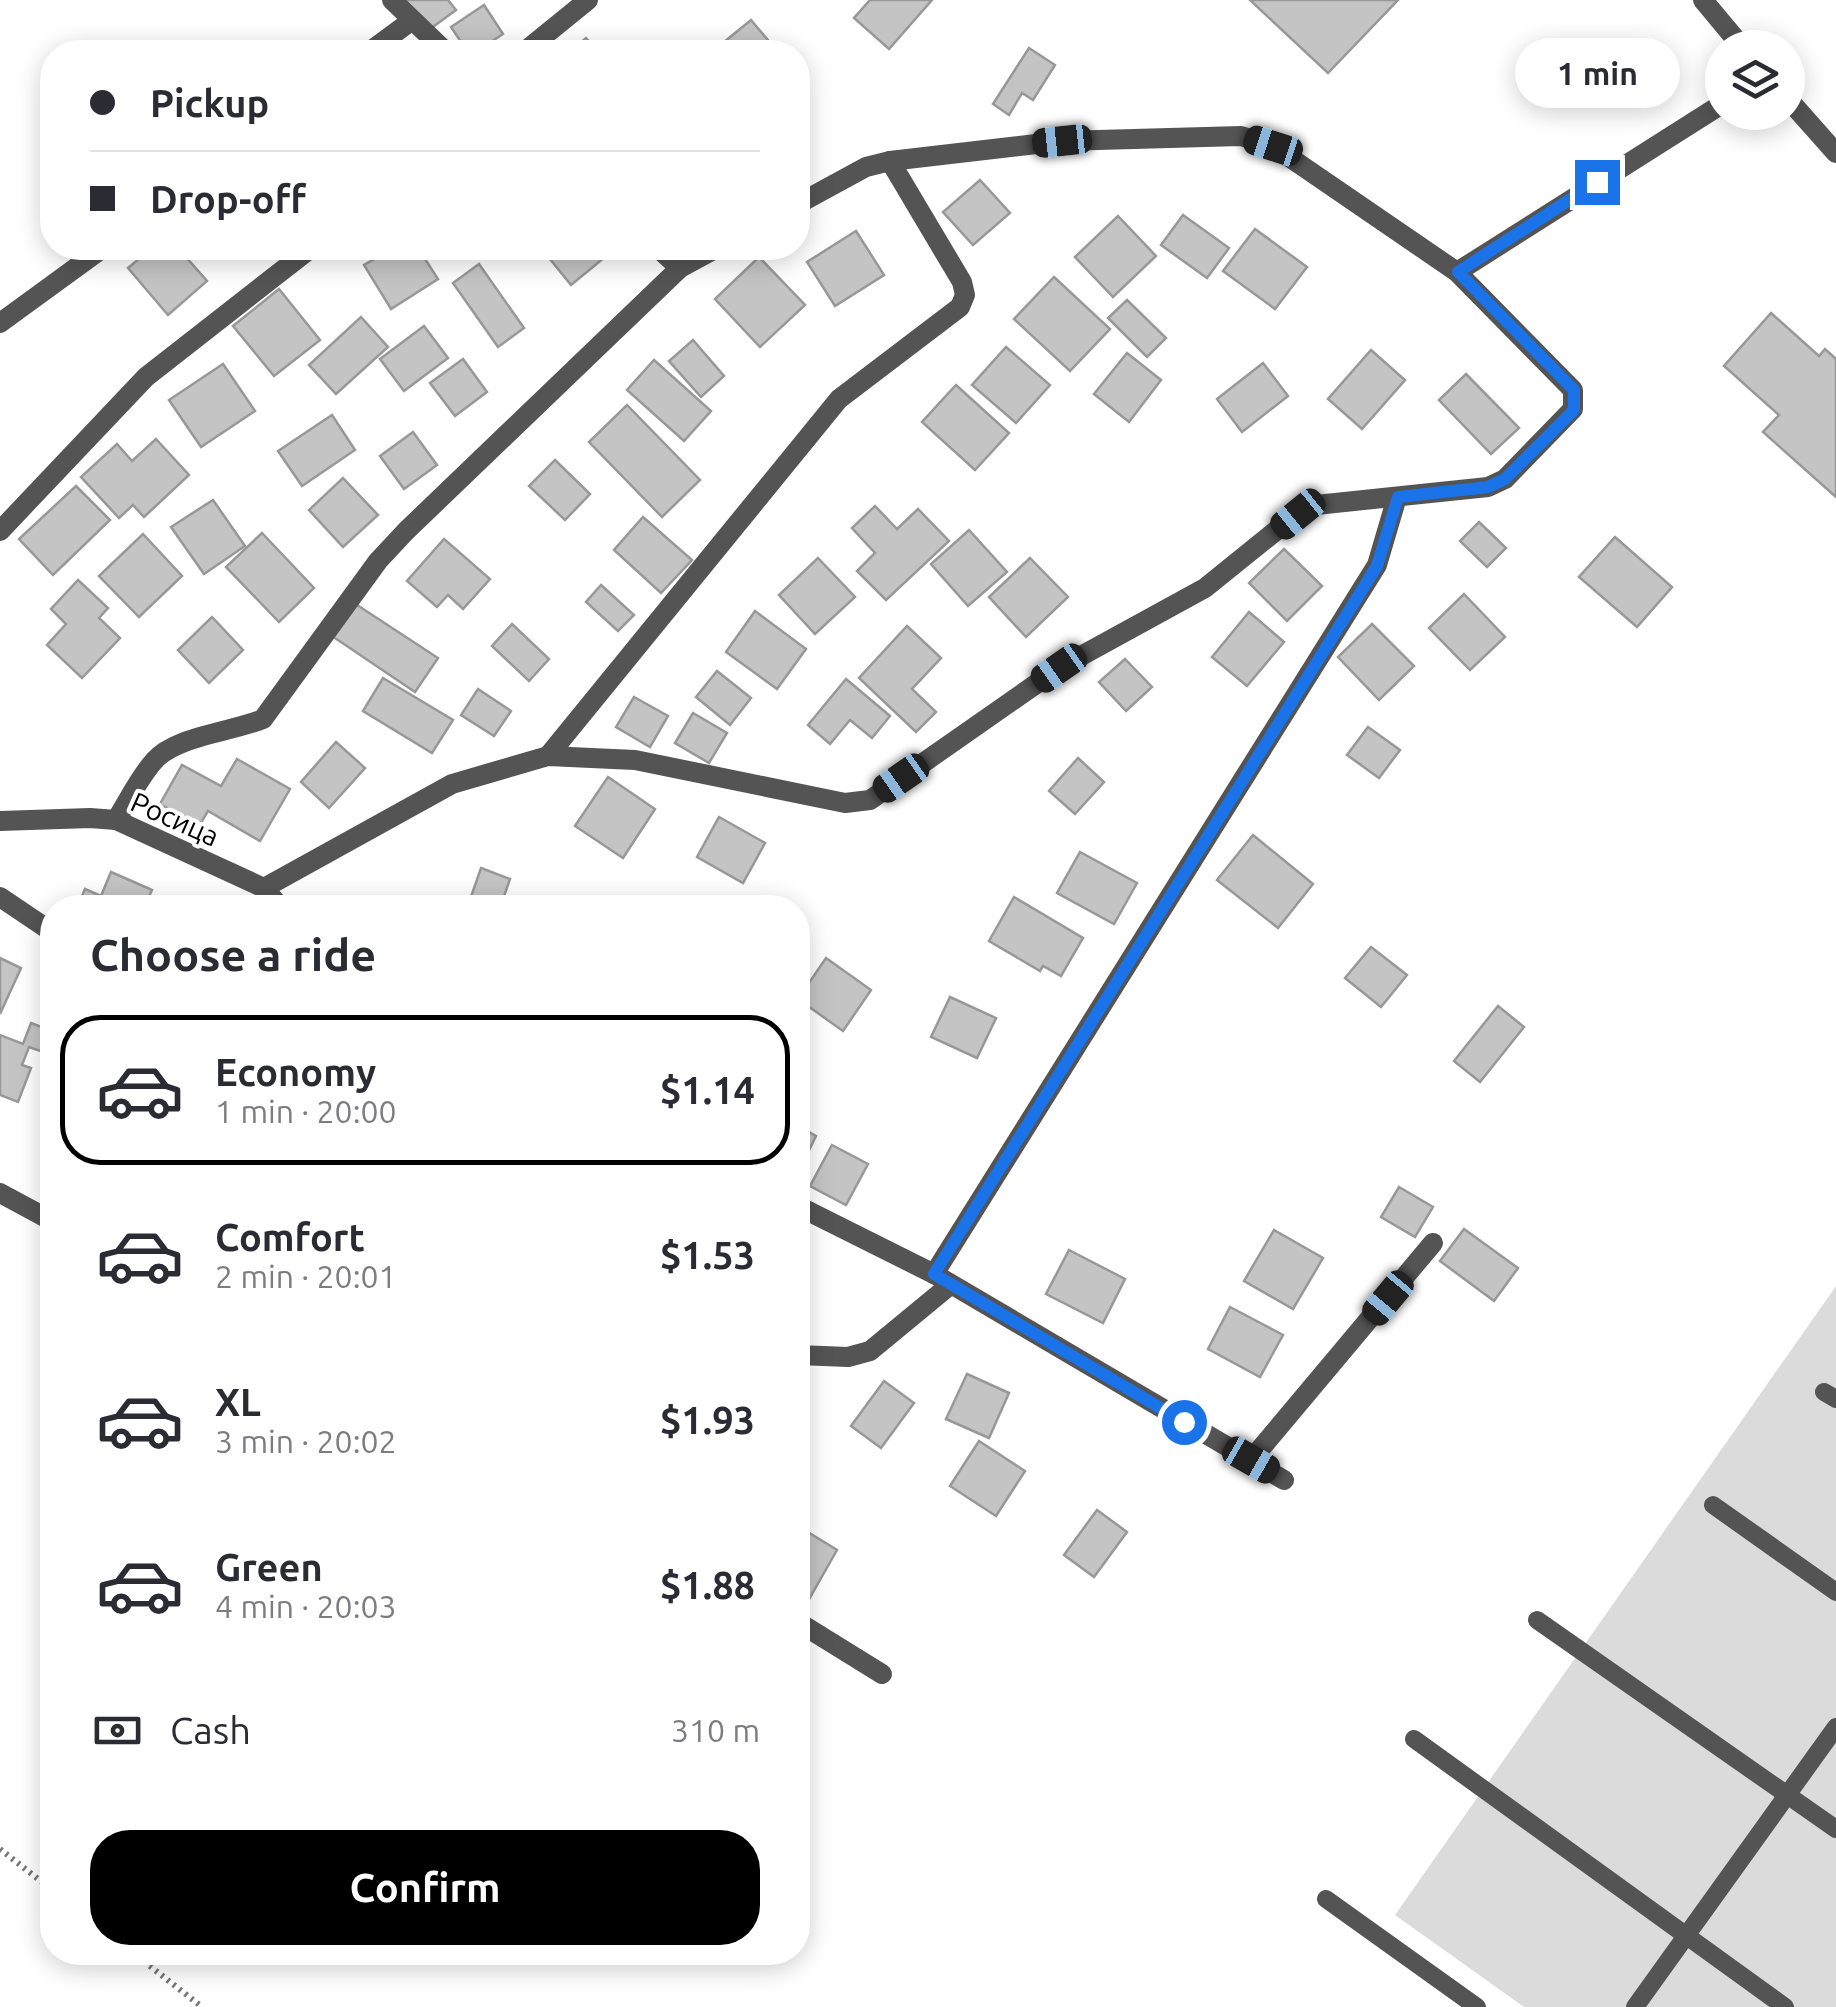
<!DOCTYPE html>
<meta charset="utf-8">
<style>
body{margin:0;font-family:Ubuntu,sans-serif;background:#f2f2f3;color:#2b2b33;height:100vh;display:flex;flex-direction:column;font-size:38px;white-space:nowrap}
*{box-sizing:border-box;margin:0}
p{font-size:32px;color:#7c7c81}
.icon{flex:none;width:55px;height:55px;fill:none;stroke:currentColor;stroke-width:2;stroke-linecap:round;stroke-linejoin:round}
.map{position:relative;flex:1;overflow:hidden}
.panel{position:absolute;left:40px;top:895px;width:770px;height:1070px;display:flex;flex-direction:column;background:#fff;border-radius:40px;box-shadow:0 5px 25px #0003}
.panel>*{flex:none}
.hud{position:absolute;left:40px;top:40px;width:770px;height:220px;border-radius:40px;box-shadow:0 5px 25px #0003;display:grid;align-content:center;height:220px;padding:0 50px;background:#fff}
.fabs{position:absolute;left:1705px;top:30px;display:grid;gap:20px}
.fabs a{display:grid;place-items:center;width:100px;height:100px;border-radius:50%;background:#fff;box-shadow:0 5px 25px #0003;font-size:50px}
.end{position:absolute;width:45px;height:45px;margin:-22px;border:12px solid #1a73e8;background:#fff;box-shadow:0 0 0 5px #fff}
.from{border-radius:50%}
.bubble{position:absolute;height:70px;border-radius:35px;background:#fff;box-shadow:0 5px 25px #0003;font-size:32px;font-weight:700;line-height:70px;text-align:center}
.car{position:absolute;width:30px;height:60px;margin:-30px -15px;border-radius:12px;box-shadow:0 0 8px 2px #0007;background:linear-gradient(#222 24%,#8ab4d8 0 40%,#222 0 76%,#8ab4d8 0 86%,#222 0)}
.hud b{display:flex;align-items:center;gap:35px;height:95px;font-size:38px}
.hud b+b{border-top:2px solid #e1e1e2}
.hud i{width:25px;height:25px;background:#2b2b33}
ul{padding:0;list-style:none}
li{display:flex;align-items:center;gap:30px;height:150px;margin:0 20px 15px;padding:0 30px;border:5px solid transparent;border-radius:40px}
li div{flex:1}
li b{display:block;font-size:38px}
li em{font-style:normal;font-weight:700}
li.on{border-color:#000}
li>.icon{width:90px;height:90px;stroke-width:1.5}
h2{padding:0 50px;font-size:45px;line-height:120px}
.pay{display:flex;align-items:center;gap:25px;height:110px;padding:0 50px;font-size:38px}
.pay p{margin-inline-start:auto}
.action{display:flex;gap:20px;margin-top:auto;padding:20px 50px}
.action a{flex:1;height:115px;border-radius:40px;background:#000;color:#fff;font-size:40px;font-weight:700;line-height:115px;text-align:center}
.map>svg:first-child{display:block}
.green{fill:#dbdbdb}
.building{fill:#c4c4c4;stroke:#989898;stroke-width:2.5}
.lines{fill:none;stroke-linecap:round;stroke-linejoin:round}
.path{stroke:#767676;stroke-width:6;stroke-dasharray:2.5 5;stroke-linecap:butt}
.lane{stroke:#545454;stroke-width:18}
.street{stroke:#545454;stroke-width:20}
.route{stroke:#1a73e8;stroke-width:12}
.labels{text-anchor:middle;stroke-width:8;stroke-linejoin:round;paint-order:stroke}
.street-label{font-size:28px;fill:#000;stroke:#fff}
</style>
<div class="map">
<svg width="1836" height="2007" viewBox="0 0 1836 2007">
<rect width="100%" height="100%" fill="#fff"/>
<!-- green -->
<polygon class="green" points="1836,1286 1836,2007 1524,2007 1395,1915"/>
<!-- building -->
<g class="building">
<polygon points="402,0 448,0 456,10 426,32"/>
<polygon points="870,0 932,0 889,49 854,18"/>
<polygon points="1250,0 1398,0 1328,73"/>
<polygon points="484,5 503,34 476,52 468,52 451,27"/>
<polygon points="751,20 778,52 722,52 718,47"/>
<polygon points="586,38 599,52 570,52"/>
<polygon points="1029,48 1055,65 1033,100 1022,93 1009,115 993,104"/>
<polygon points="980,180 1010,213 973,245 943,212"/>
<polygon points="1183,215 1229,248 1207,278 1161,245"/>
<polygon points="1118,216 1156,256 1113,297 1075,257"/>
<polygon points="1255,229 1307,267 1275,309 1223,271"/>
<polygon points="856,231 884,275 835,306 807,262"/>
<polygon points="152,248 178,248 207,281 168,315 128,268"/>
<polygon points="393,248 418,248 438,279 391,309 364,265"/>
<polygon points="541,248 616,248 571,285"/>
<polygon points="759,257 805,305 760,347 715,299"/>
<polygon points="479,264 524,328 498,347 453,283"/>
<polygon points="1054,277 1110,329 1070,371 1014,319"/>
<polygon points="279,289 320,340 274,376 233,326"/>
<polygon points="1127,300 1166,338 1147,357 1108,318"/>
<polygon points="1771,313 1819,356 1825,349 1836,359 1836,497 1763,432 1779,415 1724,366"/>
<polygon points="361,317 388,347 336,394 309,365"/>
<polygon points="424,326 448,358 404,391 380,359"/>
<polygon points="693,340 724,376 701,397 669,361"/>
<polygon points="1006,347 1050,385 1016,423 972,385"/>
<polygon points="1371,350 1405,380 1362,429 1328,399"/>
<polygon points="1127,353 1161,380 1129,422 1094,394"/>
<polygon points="463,359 487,392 455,416 430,383"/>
<polygon points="654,360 711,411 684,441 627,390"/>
<polygon points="1263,363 1288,396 1242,432 1217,399"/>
<polygon points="223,364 255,411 201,447 169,400"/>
<polygon points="1466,374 1519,428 1491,454 1439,400"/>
<polygon points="956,385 1009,433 975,470 922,422"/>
<polygon points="627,405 700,480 662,517 589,442"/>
<polygon points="332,415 355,450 302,486 278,451"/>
<polygon points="413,432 437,465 404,489 380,456"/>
<polygon points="156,439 189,475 144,517 133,505 119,518 81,477 117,444 132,461"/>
<polygon points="555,460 590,494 565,520 529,486"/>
<polygon points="343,478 378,515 343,547 309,510"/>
<polygon points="76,486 110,520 53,575 19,539"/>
<polygon points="213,500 245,546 204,574 171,527"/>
<polygon points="875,506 897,529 918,509 949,541 886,600 857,571 875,553 852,528"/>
<polygon points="643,517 692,560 661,593 614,550"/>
<polygon points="1479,522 1506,548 1487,567 1460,541"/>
<polygon points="969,530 1007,572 968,606 931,564"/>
<polygon points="262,533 314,588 279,622 226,567"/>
<polygon points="143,534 182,576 139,617 99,576"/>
<polygon points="1615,537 1672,587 1637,627 1579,577"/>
<polygon points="444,539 490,579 463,609 448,595 437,607 407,581"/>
<polygon points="1284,549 1322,586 1287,621 1249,583"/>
<polygon points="818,558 855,597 815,634 779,595"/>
<polygon points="1030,558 1068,597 1026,637 989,597"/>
<polygon points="78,580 108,608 99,618 120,638 82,678 47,645 66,624 51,609"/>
<polygon points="601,585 634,615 618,631 586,602"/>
<polygon points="1464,594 1505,637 1470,670 1429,628"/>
<polygon points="354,603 438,658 415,692 332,636"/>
<polygon points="755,611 806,649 777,689 726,652"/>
<polygon points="1249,612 1284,642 1247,686 1212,657"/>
<polygon points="212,617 243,650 209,683 178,650"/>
<polygon points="512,624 549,659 529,681 492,646"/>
<polygon points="1372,624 1414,666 1379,700 1338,657"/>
<polygon points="907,626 941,658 912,689 936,712 916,732 859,678"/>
<polygon points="1125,659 1152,687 1126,711 1099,682"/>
<polygon points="717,671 751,698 730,725 696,697"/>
<polygon points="383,678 453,720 432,753 363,711"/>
<polygon points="846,679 890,716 872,738 850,720 830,744 808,725"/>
<polygon points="478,689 511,711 494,736 461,715"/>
<polygon points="634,697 668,716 650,747 616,727"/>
<polygon points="693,713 727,733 709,763 675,743"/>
<polygon points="1368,727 1400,750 1379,778 1347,755"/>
<polygon points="336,742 365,768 329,808 301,782"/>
<polygon points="1078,758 1104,782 1075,814 1049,791"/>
<polygon points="237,759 290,789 260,841 208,811 199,826 160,804 182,765 221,786"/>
<polygon points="608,777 655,809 623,858 575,826"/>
<polygon points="719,817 765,843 743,883 697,857"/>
<polygon points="1253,835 1313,884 1278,928 1217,880"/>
<polygon points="1080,852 1137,883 1114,924 1057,893"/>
<polygon points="481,868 510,879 500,908 467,908"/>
<polygon points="111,872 152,890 144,908 77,908 85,889 101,896"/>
<polygon points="1014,897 1083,938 1061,976 1043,966 1040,971 989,941"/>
<polygon points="1371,947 1407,975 1381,1007 1345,978"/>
<polygon points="0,958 21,968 0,1014"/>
<polygon points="826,958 871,990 843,1031 798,999"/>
<polygon points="950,997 996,1018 977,1058 931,1037"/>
<polygon points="1498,1006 1524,1027 1480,1082 1454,1061"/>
<polygon points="31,1023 52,1031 52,1034 46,1053 29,1047 22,1065 31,1068 18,1102 0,1095 0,1035 23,1044"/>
<polygon points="798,1126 816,1136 798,1173"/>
<polygon points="832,1145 868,1164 846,1205 810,1186"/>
<polygon points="1399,1187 1433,1207 1415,1237 1381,1217"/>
<polygon points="1464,1229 1518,1268 1494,1301 1440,1261"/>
<polygon points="1274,1230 1323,1258 1293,1309 1244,1281"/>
<polygon points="1069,1250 1125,1279 1103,1323 1046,1294"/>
<polygon points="1230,1307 1283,1335 1260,1377 1208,1349"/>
<polygon points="967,1374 1009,1393 989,1438 946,1419"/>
<polygon points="884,1381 914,1403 881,1448 851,1426"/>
<polygon points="979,1441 1025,1471 996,1516 950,1486"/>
<polygon points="1097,1510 1127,1532 1094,1577 1064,1555"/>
<polygon points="798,1526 837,1550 808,1601 798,1595"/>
</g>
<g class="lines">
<!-- path -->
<g class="path">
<polyline points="0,1849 52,1890"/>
<polyline points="132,1952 202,2007"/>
</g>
<!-- lane -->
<g class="lane">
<polyline points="1824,1392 1836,1399"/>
<polyline points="1713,1505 1836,1592"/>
<polyline points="1537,1620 1836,1829"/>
<polyline points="1414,1739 1785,2007"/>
<polyline points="1326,1899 1477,2007"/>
<polyline points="1635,2007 1836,1727"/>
</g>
<!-- street -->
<g class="street">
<polyline points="392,0 446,52"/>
<polyline points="1703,0 1743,48"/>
<polyline points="369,52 411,21"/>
<polyline points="524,52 588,0"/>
<polyline points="1788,99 1836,153"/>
<polyline points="658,248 680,268"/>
<polyline points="1457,272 1722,104"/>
<polyline points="0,323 103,248"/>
<polyline points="0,531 146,377 311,248"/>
<polyline points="548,756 839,399 960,307 965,295 962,282 890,161"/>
<path d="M116,820C128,801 139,778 154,761C175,736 232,732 263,719L378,561L406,531L680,268L717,248"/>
<polyline points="0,821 90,818 116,820 264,888 281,908"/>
<polyline points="264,888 452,784 548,756 635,760 845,803 870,800 1059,668 1205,588 1298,513 1316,505 1488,487 1505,479 1573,409 1573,390 1457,272 1273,146 1241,136 1062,141 890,161 866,167 798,204"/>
<polyline points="0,897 52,932"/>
<polyline points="0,1193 52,1221"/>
<polyline points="798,1206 934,1274 1284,1480"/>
<polyline points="934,1274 1377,565 1397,497"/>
<polyline points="798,1355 848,1357 870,1351 950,1285"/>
<polyline points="1251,1460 1433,1243"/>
<polyline points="798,1622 882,1674"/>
</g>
</g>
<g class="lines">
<!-- route -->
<polyline class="route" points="1184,1422 934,1274 1377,566 1398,497 1488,487 1505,479 1574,410 1574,390 1458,272 1597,182"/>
</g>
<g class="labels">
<!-- street labels -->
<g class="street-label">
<text transform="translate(175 819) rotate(24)" y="10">Росица</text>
</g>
</g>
</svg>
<div class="fabs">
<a><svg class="icon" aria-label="layers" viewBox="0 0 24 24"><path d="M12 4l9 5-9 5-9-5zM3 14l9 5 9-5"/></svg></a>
</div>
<i class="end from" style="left:1184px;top:1422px"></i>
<i class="end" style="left:1597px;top:182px"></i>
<div class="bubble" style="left:1515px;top:38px;width:165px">1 min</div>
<i class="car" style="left:1062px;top:141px;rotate:264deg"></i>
<i class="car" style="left:1273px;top:146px;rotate:288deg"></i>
<i class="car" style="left:1298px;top:514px;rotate:231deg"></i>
<i class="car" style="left:1059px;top:668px;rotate:235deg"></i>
<i class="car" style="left:901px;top:778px;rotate:235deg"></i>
<i class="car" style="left:1388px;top:1298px;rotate:220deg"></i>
<i class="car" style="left:1251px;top:1460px;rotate:120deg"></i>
<div class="hud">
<b><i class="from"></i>Pickup</b>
<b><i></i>Drop-off</b>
</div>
<section class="panel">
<h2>Choose a ride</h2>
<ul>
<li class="on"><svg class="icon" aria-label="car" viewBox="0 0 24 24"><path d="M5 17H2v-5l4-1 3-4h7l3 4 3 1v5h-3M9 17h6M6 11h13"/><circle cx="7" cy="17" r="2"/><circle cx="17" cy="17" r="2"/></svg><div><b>Economy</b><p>1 min · 20:00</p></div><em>$1.14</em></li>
<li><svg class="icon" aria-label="car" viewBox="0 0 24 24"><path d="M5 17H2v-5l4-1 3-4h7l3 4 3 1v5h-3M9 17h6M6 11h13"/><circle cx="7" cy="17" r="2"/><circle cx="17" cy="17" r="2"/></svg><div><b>Comfort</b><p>2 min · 20:01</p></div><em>$1.53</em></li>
<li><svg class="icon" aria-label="car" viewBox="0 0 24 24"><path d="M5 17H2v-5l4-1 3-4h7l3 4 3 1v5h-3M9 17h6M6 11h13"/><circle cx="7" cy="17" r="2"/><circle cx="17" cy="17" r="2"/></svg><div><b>XL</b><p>3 min · 20:02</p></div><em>$1.93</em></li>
<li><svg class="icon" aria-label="car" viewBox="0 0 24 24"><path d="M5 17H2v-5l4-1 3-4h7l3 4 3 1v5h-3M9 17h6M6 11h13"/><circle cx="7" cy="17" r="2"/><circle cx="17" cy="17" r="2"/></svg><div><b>Green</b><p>4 min · 20:03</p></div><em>$1.88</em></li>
</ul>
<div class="pay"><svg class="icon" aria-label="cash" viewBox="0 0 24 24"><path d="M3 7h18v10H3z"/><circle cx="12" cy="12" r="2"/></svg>Cash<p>310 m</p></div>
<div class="action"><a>Confirm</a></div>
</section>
</div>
